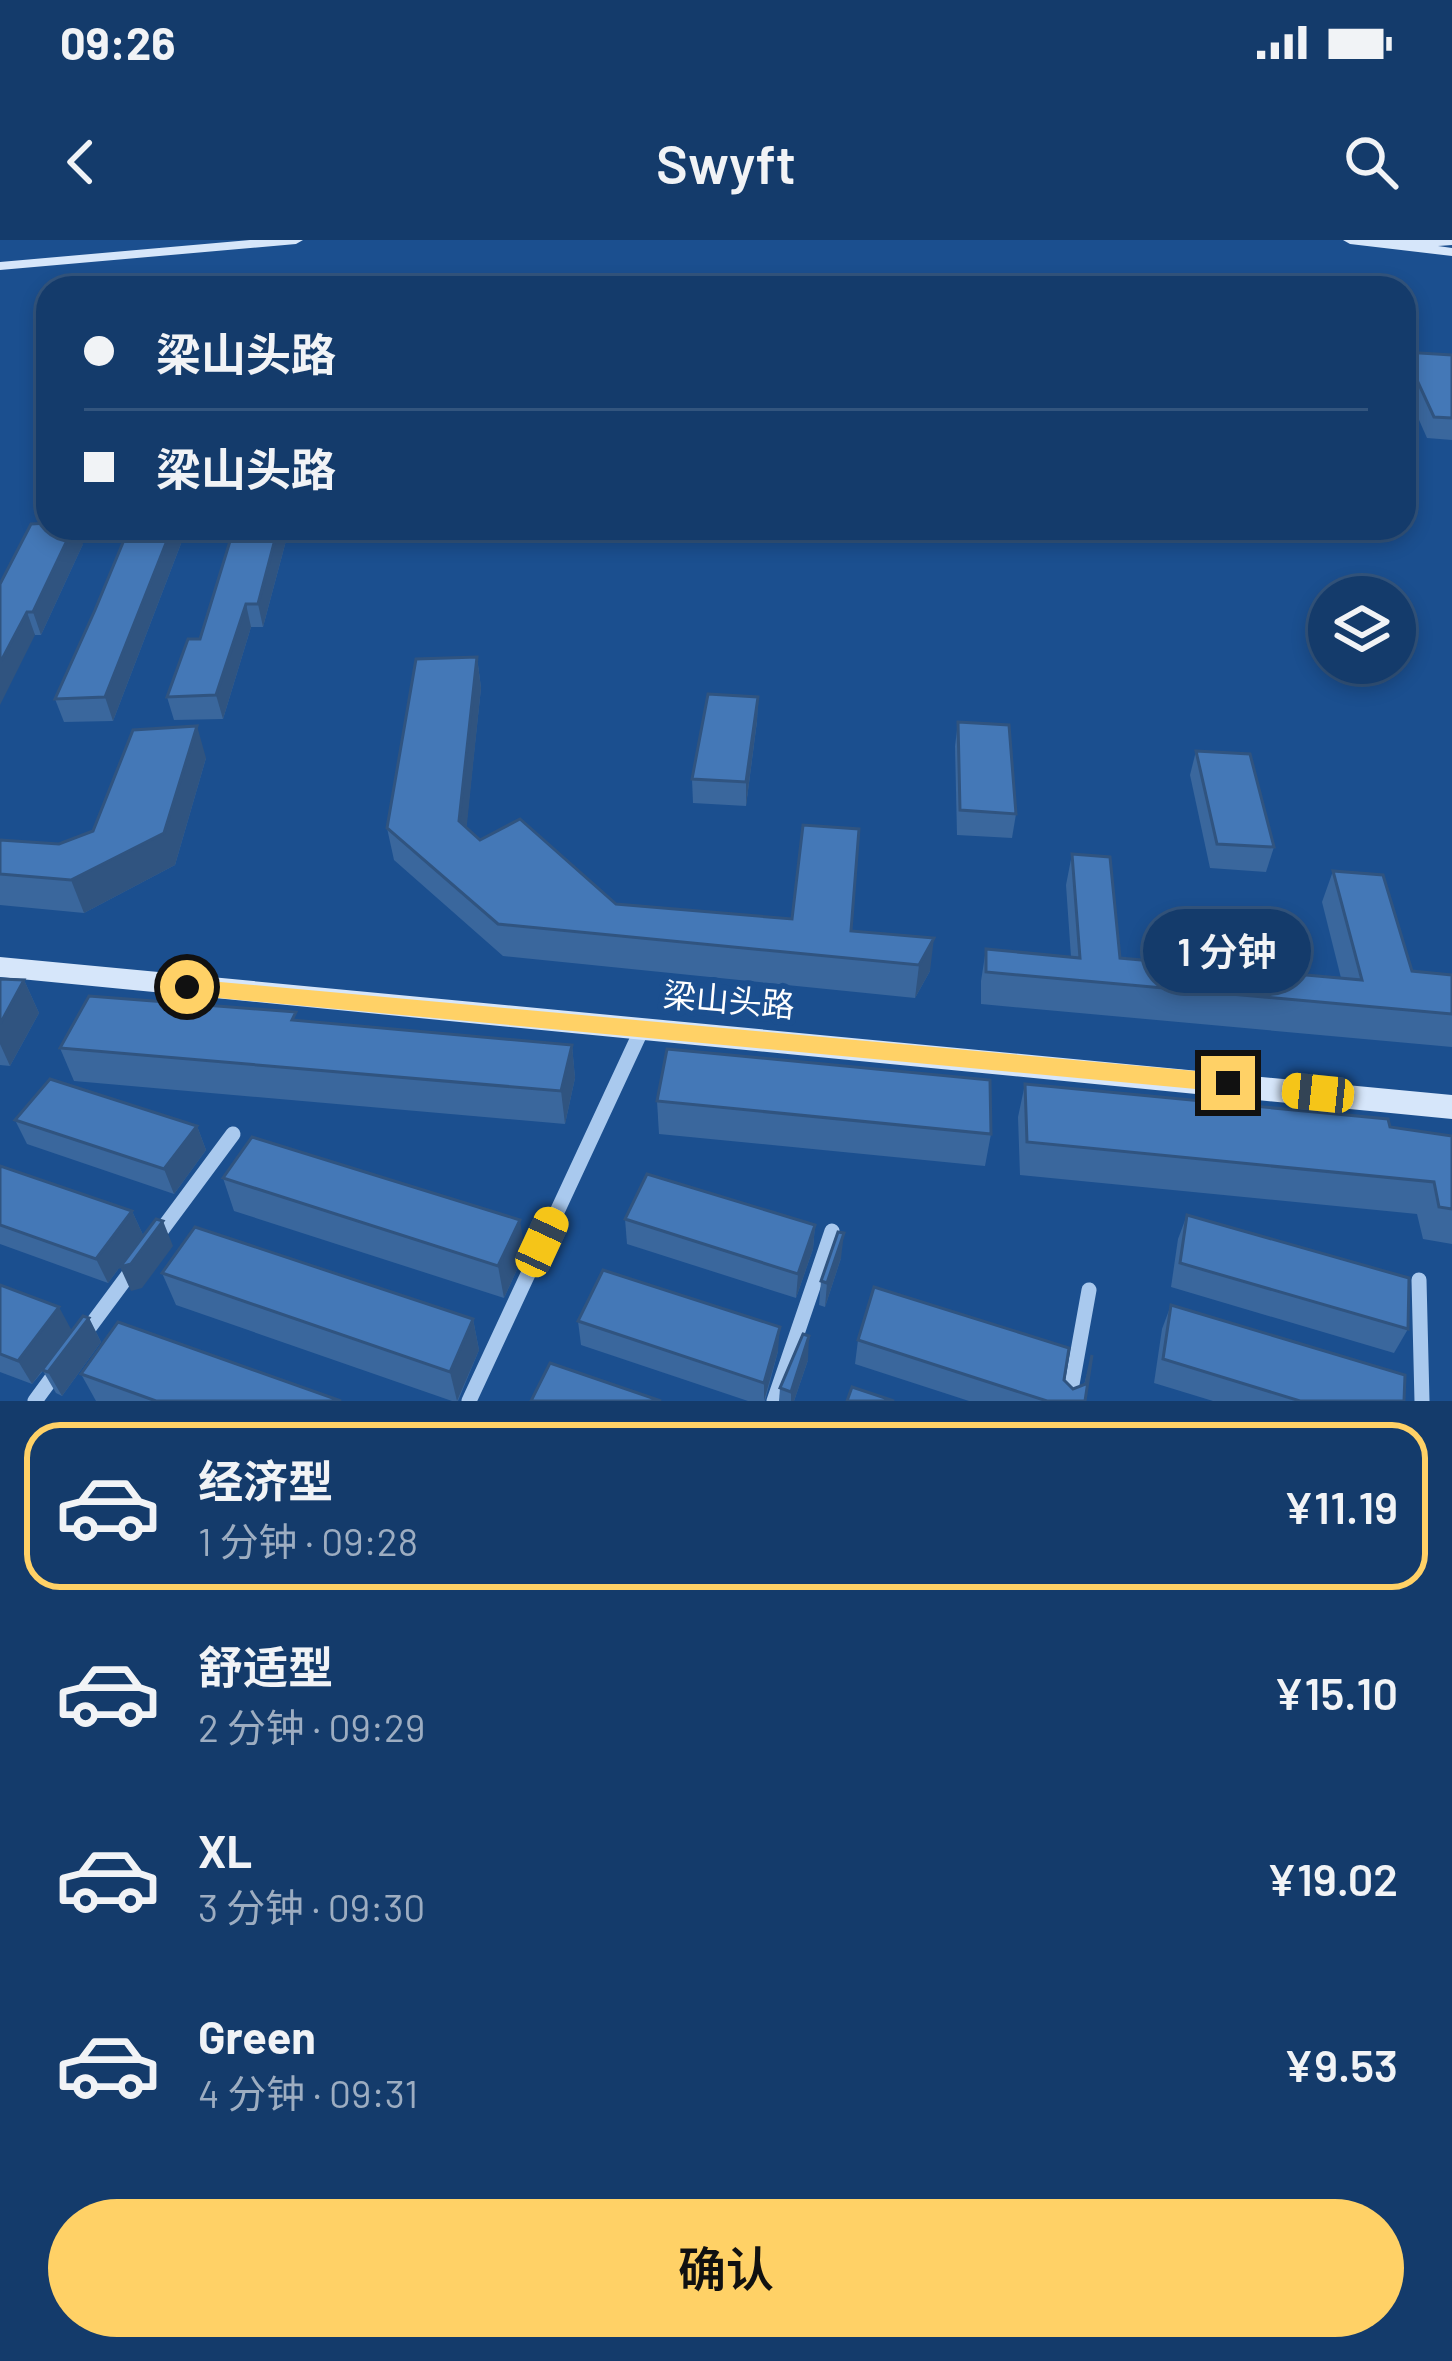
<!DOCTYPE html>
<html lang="zh">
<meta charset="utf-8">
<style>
body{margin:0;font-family:Barlow,"Noto Sans SC",sans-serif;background:#214673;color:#f1f3f6;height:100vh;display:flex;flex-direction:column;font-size:45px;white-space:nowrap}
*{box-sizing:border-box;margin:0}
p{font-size:39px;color:#9dadc1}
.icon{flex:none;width:66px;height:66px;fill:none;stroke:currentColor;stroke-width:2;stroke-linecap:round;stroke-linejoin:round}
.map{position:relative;height:1161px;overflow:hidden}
.sheet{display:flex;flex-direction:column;background:#143b6b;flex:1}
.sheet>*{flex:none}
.hud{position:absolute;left:36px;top:36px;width:1380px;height:264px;border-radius:36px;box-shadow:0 6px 18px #0003,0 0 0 3px #33557e;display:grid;align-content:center;height:264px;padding:0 48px;background:#143b6b}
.buttons{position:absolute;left:1308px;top:336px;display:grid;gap:24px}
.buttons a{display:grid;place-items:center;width:108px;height:108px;border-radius:50%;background:#143b6b;box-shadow:0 6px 18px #0003,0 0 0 3px #33557e;font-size:60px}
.end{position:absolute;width:54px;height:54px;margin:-27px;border:15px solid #ffd166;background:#111;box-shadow:0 0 0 6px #111}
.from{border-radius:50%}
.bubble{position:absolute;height:84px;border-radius:42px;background:#143b6b;box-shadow:0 6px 18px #0003,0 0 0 3px #33557e;font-size:39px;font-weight:600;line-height:84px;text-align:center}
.car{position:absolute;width:36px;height:72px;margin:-36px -18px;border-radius:15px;box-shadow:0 0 9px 3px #0007;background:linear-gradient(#f5c518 24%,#345 0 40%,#f5c518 0 76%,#345 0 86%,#f5c518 0)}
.hud b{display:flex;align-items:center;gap:42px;height:114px;font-size:45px}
.hud b+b{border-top:3px solid #33557e}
.hud i{width:30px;height:30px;background:#f1f3f6}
ul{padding:21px 0 0;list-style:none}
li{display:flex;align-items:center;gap:36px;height:168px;margin:0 24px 18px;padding:0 24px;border:6px solid transparent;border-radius:36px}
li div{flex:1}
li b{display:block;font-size:45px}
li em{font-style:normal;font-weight:600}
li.current{border-color:#ffd166}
li>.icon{width:108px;height:108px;stroke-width:1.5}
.primary-button{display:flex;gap:24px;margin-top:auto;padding:24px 48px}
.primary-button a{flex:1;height:138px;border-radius:72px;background:#ffd166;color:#111;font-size:48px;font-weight:600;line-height:138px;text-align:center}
.status{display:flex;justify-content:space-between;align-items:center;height:84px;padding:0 60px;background:#143b6b;direction:ltr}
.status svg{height:33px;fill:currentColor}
header{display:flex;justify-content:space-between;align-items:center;height:156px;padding:0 48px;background:#143b6b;font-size:54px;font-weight:600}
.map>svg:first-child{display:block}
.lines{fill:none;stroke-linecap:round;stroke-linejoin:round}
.street{stroke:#a9c9ee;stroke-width:15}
.secondary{fill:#d6e6fa;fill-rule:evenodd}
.wall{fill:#3a679d}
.shaded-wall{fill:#305480}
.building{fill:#4478b7;stroke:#305480;stroke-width:3}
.route{fill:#ffd166}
.labels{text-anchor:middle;stroke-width:12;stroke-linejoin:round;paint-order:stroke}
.street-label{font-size:33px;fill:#fff;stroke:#1b4f8f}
</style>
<div class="status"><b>09:26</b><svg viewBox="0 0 49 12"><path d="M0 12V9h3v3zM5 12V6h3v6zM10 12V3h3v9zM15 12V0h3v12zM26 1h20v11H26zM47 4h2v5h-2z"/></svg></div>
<header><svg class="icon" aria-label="back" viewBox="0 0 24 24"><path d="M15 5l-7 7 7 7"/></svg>Swyft<svg class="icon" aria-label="search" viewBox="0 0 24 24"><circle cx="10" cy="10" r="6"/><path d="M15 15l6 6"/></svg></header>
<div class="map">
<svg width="1452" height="1161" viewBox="0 0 1452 1161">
<rect width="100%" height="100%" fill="#1b4f8f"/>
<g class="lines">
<!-- street -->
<g class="street">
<polyline points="155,999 233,894"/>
<polyline points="1419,1040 1422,1161"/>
<polyline points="83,1096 132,1030"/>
<polyline points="35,1161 57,1131"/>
<polyline points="469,1161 642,789"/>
<polyline points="774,1161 832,991"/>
<polyline points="1069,1161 1089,1050"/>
</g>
<!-- secondary -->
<g class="secondary">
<polygon points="250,0 303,0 296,4 0,30 0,22"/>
<polygon points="1343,0 1452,0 1452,5 1438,6 1452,8 1452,16 1350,4"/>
<polygon points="0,717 1452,855 1452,879 0,737"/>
</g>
</g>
<!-- wall -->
<g class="wall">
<polygon points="1404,112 1452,115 1452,200 1427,198 1404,146"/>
<polygon points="234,288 285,288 287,297 263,387 251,387 223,479 174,480 167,457 200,399"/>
<polygon points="182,301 113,481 64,482 55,459"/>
<polygon points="83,304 41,395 35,395 0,344"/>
<polygon points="477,417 481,448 466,588 480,600 616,664 851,691 930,731 915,758 503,716 394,620 387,588"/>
<polygon points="758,457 757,481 746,566 693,563 692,539"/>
<polygon points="958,482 1016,574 1012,598 957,595 955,506"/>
<polygon points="1196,511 1274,607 1266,632 1210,628 1190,535"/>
<polygon points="206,518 175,625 84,673 0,665 0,600 59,604 93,591"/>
<polygon points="1072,614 1120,718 1341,738 1322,662 1333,631 1412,731 1452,735 1452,807 981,764 981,741 986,709 1071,717 1066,645"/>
<polygon points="0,739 24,740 39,773 10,826 0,825"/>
<polygon points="298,781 572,805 575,838 565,884 74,841 60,808"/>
<polygon points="1025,844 1452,896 1452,1004 1423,999 1417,974 1020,935 1018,877"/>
<polygon points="657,861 991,894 985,926 659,894"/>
<polygon points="15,880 197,886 206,910 174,954 27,904"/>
<polygon points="0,926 132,971 143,995 108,1043 0,1004"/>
<polygon points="223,938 525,1012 504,1058 234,971"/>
<polygon points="1187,975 1408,1089 1394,1113 1171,1047 1178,999"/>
<polygon points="625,979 815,985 813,1009 796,1058 627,1004"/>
<polygon points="841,1018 825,1067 819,1065 821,1041"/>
<polygon points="162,1033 473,1079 479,1110 458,1161 452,1161 176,1065"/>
<polygon points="0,1045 72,1091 89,1078 101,1102 62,1156 56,1153 43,1131 32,1144 0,1132"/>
<polygon points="1171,1065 1404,1161 1213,1161 1154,1143 1162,1089"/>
<polygon points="578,1081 778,1111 765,1161 748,1161 581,1105"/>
<polygon points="858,1100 1073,1149 1084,1145 1092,1115 1085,1161 969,1161 855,1124"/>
<polygon points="808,1120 794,1161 779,1161 780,1148"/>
<polygon points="81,1134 341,1161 96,1161"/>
</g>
<!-- shaded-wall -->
<g class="shaded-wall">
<polygon points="73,288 78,288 83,304 41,395 33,372"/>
<polygon points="172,288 178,288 182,301 113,481 105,457"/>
<polygon points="278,288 285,288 287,297 263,387 258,364"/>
<polygon points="246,364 251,387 223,479 216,455"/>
<polygon points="27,372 35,395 0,465 0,423"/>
<polygon points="477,417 481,448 464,613 459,581"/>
<polygon points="758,457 757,481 746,566 746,542"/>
<polygon points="197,486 206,518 175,625 84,673 71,640"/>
<polygon points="934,698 930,731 915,758 919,725"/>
<polygon points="24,740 39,773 10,826 0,804 0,784"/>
<polygon points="572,805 575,838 565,884 561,851"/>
<polygon points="197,886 206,910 174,954 164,929"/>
<polygon points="132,971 143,995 108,1043 96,1019"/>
<polygon points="520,980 525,1012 504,1058 498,1026"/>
<polygon points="163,981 173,1006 142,1048 131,1051 120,1027"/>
<polygon points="815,985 813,1009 796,1058 798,1034"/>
<polygon points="844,993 841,1018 825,1067 827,1043"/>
<polygon points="59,1067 72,1091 32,1144 18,1121"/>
<polygon points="89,1078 101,1102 62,1156 48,1132"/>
<polygon points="473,1079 479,1110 457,1161 450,1132"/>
<polygon points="780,1087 778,1111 764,1161 764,1143"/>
<polygon points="809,1096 808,1120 794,1161 791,1161 791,1152"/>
</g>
<!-- building -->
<g class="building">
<polygon points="1404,112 1452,115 1452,178 1434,177"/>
<polygon points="48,283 48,288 73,288 33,372 27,372 0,423 0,344 31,284"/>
<polygon points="129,288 172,288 105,457 55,459 95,370"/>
<polygon points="234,288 278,288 258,364 246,364 216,455 167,457 188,399 200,399"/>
<polygon points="477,417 459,581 480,600 520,579 616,664 792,679 803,585 859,589 851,691 934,698 919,725 498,684 387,588 416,419"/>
<polygon points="708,454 758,457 746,542 692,539"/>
<polygon points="958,482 1009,485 1016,574 960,570"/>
<polygon points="197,486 164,593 71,640 0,634 0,600 59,604 93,591 133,490"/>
<polygon points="1196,511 1250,514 1274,607 1217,604"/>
<polygon points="1072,614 1110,617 1120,718 1362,740 1333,631 1383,635 1412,731 1452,735 1452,774 986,732 986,709 1080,718"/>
<polygon points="0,739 24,740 0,784"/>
<polygon points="89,756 296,772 292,780 572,805 561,851 60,808"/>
<polygon points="667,809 990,840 991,894 657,861"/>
<polygon points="50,839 197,886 164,929 15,880"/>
<polygon points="1025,844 1388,879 1390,887 1452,896 1452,969 1439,967 1434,942 1027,902"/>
<polygon points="252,897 520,980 498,1026 223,938"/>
<polygon points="0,926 132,971 96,1019 0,985"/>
<polygon points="647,934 815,985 798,1034 625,979"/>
<polygon points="1187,975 1409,1038 1408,1089 1180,1023"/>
<polygon points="156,979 163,981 131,1024 120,1027"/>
<polygon points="195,987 473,1079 450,1132 162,1033"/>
<polygon points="838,992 844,993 827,1043 821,1041"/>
<polygon points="603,1030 780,1087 764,1143 578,1081"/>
<polygon points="0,1045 59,1067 18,1121 0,1114"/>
<polygon points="874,1047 1069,1108 1064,1140 1073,1149 1086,1144 1092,1115 1085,1161 1047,1161 858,1100"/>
<polygon points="1171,1065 1405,1135 1404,1161 1300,1161 1163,1119"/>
<polygon points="83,1076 89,1078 48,1132 42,1130"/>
<polygon points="118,1082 341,1161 156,1161 81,1134"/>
<polygon points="803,1094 809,1096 791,1152 780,1148"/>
<polygon points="550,1123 661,1161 531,1161"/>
<polygon points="852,1147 894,1161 847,1161"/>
</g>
<!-- route -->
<polygon class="route" points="187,739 1228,834 1240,843 1228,852 187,755 176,747"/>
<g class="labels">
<!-- street labels -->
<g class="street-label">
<text transform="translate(729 760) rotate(5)" y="12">梁山头路</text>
</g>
</g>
</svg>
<div class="buttons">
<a><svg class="icon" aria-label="layers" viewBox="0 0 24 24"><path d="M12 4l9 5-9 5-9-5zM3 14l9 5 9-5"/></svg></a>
</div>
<i class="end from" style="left:187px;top:747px"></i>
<i class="end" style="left:1228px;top:843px"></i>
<div class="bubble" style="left:1143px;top:669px;width:168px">1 分钟</div>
<i class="car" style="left:1318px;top:853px;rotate:276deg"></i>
<i class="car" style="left:542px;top:1002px;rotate:25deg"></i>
<div class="hud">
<b><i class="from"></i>梁山头路</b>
<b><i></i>梁山头路</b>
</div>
</div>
<section class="sheet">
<ul>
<li class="current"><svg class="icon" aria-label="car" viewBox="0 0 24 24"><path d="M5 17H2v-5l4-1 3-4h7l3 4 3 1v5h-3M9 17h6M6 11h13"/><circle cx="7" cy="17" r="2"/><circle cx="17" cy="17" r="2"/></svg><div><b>经济型</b><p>1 分钟 · 09:28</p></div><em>¥11.19</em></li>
<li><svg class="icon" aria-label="car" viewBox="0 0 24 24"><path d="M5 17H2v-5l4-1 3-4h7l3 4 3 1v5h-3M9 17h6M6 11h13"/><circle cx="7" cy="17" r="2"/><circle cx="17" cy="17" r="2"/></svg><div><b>舒适型</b><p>2 分钟 · 09:29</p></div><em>¥15.10</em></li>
<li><svg class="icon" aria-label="car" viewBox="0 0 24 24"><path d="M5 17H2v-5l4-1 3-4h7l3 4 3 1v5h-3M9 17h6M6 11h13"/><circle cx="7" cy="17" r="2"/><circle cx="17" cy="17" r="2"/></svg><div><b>XL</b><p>3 分钟 · 09:30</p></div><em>¥19.02</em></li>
<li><svg class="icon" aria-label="car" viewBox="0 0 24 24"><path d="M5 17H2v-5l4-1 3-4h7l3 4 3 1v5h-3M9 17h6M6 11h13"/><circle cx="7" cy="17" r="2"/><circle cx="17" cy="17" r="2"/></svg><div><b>Green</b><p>4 分钟 · 09:31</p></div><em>¥9.53</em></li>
</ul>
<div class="primary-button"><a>确认</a></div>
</section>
